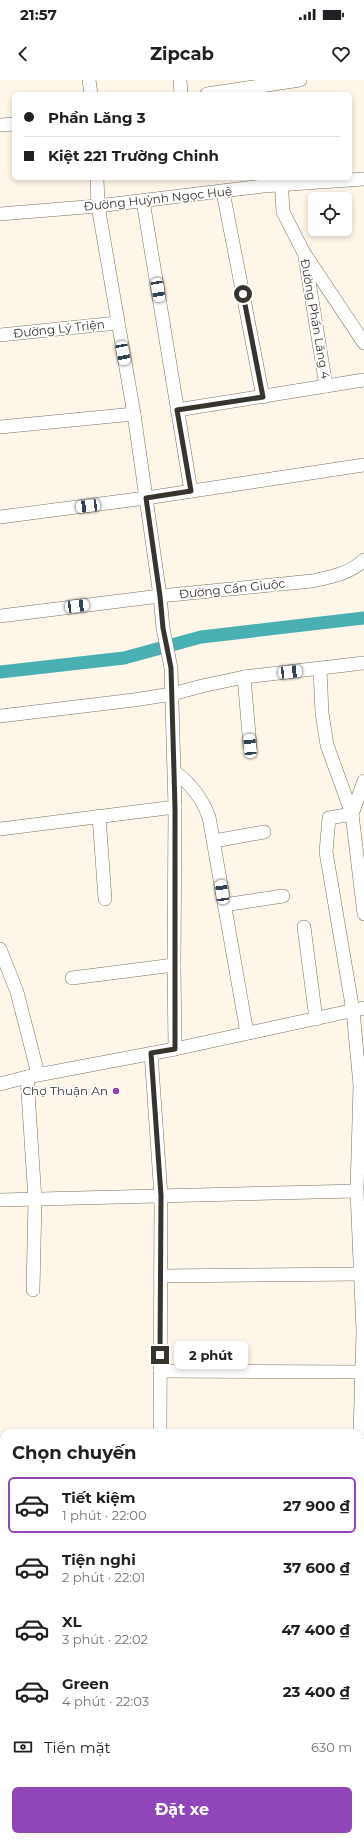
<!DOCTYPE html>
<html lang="vi">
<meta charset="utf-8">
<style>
body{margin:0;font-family:Montserrat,sans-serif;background:#f6f6f6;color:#202124;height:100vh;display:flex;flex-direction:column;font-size:15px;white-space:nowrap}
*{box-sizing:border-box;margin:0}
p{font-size:13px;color:#757577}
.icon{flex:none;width:22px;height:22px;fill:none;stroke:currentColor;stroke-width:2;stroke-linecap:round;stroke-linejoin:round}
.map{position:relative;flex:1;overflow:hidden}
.details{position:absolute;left:0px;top:1349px;width:364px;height:412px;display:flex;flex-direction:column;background:#fff;border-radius:12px 12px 0 0;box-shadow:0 2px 6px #0003}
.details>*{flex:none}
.guide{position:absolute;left:12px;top:12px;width:340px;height:88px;border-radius:6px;box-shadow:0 2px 6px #0003;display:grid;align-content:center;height:88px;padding:0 12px;background:#fff}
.tools{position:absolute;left:308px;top:112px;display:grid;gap:8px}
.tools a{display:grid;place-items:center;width:44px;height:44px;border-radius:6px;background:#fff;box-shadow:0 2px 6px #0003;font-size:20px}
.end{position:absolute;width:18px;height:18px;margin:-9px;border:5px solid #37342d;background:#fff;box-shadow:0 0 0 2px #fff}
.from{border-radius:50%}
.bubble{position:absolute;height:28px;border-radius:6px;background:#fff;box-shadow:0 2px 6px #0003;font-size:13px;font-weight:700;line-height:28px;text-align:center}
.car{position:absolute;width:12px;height:24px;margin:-12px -6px;border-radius:5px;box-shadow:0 0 3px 1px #0007;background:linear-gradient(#fff 24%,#345 0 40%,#fff 0 76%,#345 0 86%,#fff 0)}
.guide b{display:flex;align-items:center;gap:14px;height:38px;font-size:15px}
.guide b+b{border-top:1px solid #e0e0e0}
.guide i{width:10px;height:10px;background:#202124}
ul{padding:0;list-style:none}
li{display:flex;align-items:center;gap:12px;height:56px;margin:0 8px 6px;padding:0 4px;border:2px solid transparent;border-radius:6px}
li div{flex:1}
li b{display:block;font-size:15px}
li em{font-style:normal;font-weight:700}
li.active{border-color:#9046b8}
li>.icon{width:36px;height:36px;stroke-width:1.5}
h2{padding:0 12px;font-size:18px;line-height:48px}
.pay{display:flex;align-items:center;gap:10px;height:44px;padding:0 12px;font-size:15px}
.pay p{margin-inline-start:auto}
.action{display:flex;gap:8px;margin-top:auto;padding:8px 12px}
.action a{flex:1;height:46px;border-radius:6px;background:#9046b8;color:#fff;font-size:16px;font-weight:700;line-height:46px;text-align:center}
.status{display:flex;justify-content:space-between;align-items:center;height:28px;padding:0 20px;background:#fff;direction:ltr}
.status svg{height:11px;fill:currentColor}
header{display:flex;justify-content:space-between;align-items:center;height:52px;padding:0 12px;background:#fff;font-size:18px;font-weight:700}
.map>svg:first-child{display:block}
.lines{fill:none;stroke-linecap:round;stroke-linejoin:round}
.canal{stroke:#49afb2;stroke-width:13}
.minor-casing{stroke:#797162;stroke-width:14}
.highway-casing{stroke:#797162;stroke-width:20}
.minor{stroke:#fff;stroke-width:13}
.highway{stroke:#fff;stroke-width:19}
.rail-casing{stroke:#807b72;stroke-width:4.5}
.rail{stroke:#fff;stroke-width:3;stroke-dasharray:9;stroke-linecap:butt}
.route{stroke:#37342d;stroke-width:5}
.poi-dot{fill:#9046b8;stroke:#fff;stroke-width:1.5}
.labels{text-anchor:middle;stroke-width:3.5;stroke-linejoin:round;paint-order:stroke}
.street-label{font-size:12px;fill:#37342d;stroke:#fff}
.poi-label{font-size:12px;fill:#37342d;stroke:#fff;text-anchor:end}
</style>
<div class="status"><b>21:57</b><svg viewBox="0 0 49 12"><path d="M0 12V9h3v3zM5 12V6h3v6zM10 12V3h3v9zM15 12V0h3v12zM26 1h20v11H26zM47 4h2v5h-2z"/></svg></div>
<header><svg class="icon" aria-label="back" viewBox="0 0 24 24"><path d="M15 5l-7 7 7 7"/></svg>Zipcab<svg class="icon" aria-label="heart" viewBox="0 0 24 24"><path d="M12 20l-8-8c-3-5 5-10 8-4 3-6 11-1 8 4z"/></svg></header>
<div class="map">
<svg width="364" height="1761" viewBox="0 0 364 1761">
<rect width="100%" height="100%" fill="#fef6e9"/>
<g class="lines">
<!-- canal -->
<polyline class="canal" points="0,592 124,578 201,557 364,538"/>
<!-- minor casing -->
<g class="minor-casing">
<g id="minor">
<polyline points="89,0 91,14"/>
<polyline points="180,0 181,14"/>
<polyline points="207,14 300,0"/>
<polyline points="0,45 14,44"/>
<polyline points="97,98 98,126 134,334 160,516 163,548 171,588 175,727 174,885 175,969"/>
<polyline points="281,98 283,132 304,173 364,263"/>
<polyline points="223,112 263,317"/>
<polyline points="143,121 191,411"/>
<polyline points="0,134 98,126 263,106 364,99"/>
<polyline points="305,177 326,306"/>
<polyline points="0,255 117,243"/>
<polyline points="177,330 364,300"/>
<polyline points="0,347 134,334"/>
<polyline points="0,437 146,418 364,385"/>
<path d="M0,536L160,516L312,501C331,497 349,494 364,480"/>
<polyline points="320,589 322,633 327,665 352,734 364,834"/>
<polyline points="244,597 250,666"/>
<polyline points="0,636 134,620 172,614 202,606 244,597 364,583"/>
<path d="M175,692C191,704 202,718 209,737L247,953"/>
<polyline points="99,736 105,819"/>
<polyline points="0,749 175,727"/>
<polyline points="214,761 264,752"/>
<polyline points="224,825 283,816"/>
<polyline points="304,847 316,939"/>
<polyline points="0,869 17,912 38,994"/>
<polyline points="72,898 174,885"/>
<polyline points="151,973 161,1116 160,1353"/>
<polyline points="27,997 35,1120 33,1210"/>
<polyline points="0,1004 27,997 175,969 364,928"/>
<polyline points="0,1120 357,1111"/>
<polyline points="161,1196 360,1194"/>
<polyline points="160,1291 361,1292"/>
<polyline points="360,1353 363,1251 357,1111 360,1005 353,931 326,772 329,738 352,734 364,701"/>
<polyline points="0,1442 4,1442"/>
<polyline points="360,1443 364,1443"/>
<polyline points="0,1493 4,1493"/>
<polyline points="360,1531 364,1531"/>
<polyline points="0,1626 4,1626"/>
<polyline points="360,1649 364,1649"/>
<polyline points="51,1757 51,1761"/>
<polyline points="229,1757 229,1761"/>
<polyline points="1,1761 2,1691"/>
<polyline points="165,1761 165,1757"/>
</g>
</g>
<!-- highway casing -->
<g class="highway-casing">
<g id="highway">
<polyline points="0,1390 4,1390"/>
<polyline points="360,1392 364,1392"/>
<polyline points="0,1428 4,1428"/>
<polyline points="360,1429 364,1429"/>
</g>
</g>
<!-- minor -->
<use href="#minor" class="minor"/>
<!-- highway -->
<use href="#highway" class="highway"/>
<!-- rail casing -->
<g class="rail-casing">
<g id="rail">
<polyline points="0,1433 4,1433"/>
<polyline points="360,1434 364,1434"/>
</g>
</g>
<!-- rail -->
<use href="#rail" class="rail"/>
</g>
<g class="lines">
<!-- route -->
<polyline class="route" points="160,1275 161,1116 151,973 175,969 175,727 171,588 163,548 160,516 146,418 191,411 177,330 263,317 243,214"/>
</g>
<!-- markers -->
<circle class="poi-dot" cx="116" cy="1011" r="4"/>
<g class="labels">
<!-- street labels -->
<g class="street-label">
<text transform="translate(158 119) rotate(-6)" y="4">Đường Huỳnh Ngọc Huệ</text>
<text transform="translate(315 239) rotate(80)" y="4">Đường Phần Lăng 4</text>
<text transform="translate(59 249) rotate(-6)" y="4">Đường Lý Triện</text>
<text transform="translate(232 509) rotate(-6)" y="4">Đường Cần Giuộc</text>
</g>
<!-- poi labels -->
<g class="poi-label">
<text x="108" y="1015">Chợ Thuận An</text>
</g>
</g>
</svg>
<div class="tools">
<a><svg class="icon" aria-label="locate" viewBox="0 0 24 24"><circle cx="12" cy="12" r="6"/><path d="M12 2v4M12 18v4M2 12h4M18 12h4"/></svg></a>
</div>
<i class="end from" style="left:243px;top:214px"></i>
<i class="end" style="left:160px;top:1275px"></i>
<div class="bubble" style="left:174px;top:1261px;width:74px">2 phút</div>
<i class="car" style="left:158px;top:210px;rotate:171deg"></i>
<i class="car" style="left:123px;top:273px;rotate:169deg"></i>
<i class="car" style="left:88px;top:426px;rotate:263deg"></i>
<i class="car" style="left:77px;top:526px;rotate:83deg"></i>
<i class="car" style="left:290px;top:592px;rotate:84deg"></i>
<i class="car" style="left:250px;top:666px;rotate:355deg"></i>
<i class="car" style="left:222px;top:812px;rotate:352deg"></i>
<div class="guide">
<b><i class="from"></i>Phần Lăng 3</b>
<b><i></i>Kiệt 221 Trường Chinh</b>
</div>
<section class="details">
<h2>Chọn chuyến</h2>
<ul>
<li class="active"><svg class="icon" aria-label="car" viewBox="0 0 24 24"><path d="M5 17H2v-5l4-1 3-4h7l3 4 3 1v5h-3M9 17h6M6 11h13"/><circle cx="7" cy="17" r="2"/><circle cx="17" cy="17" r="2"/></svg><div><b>Tiết kiệm</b><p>1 phút · 22:00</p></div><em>27 900 ₫</em></li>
<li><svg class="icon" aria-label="car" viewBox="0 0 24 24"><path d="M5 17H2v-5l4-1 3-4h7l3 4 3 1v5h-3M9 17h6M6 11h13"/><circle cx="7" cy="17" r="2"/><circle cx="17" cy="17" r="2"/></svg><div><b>Tiện nghi</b><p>2 phút · 22:01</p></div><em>37 600 ₫</em></li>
<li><svg class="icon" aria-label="car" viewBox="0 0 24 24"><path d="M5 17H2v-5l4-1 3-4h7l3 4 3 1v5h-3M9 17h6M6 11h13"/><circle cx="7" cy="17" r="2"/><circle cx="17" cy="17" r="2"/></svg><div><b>XL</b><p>3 phút · 22:02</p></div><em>47 400 ₫</em></li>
<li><svg class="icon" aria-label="car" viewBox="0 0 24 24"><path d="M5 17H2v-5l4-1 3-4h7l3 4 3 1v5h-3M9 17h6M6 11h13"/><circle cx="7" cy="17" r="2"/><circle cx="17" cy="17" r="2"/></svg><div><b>Green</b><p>4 phút · 22:03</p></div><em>23 400 ₫</em></li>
</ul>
<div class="pay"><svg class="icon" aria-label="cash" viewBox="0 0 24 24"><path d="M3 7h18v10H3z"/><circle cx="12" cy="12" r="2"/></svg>Tiền mặt<p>630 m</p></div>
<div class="action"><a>Đặt xe</a></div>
</section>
</div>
